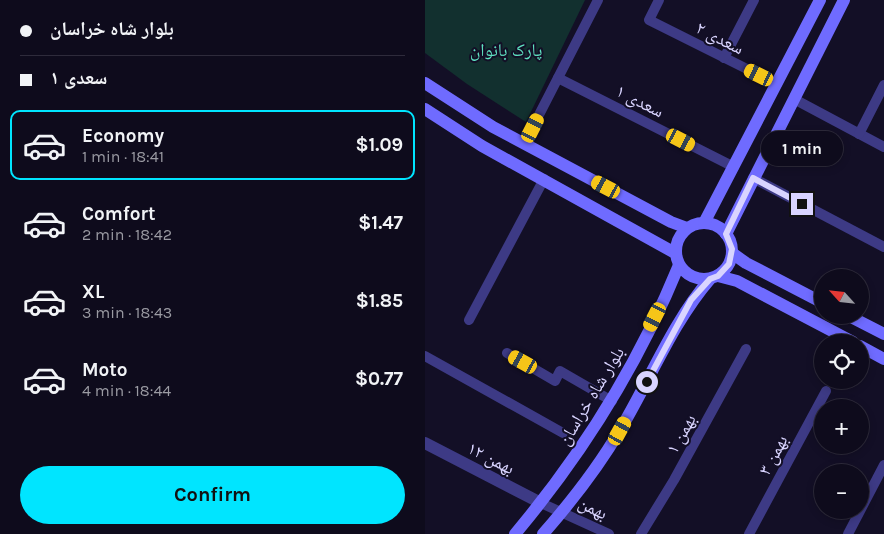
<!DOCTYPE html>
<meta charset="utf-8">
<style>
body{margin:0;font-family:Karla,"Noto Naskh Arabic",sans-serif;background:#171425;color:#f1f3f6;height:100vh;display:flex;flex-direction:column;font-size:19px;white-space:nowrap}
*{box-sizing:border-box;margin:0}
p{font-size:16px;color:#9b9ba3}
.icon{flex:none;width:28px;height:28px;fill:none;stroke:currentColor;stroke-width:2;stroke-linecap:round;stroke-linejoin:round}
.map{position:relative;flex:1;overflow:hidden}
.details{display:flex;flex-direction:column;background:#0e0b1c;width:425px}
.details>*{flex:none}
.banner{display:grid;align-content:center;height:110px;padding:0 20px;background:#0e0b1c}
.needle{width:32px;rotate:297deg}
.controls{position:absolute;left:389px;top:269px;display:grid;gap:10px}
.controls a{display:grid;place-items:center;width:55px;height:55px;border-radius:50%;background:#0e0b1c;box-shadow:0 2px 8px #0003,0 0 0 1px #2e2b3b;font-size:25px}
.end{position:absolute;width:22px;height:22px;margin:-11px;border:6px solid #d9d4ff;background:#111;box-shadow:0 0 0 2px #111}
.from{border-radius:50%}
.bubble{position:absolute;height:35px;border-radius:18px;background:#0e0b1c;box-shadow:0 2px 8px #0003,0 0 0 1px #2e2b3b;font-size:16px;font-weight:700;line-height:35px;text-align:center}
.car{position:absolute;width:15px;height:30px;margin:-15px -8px;border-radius:6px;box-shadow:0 0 4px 1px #0007;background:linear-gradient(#f5c518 24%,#345 0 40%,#f5c518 0 76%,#345 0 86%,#f5c518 0)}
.banner b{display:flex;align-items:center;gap:18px;height:48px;font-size:19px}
.banner b+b{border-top:1px solid #2e2b3b}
.banner i{width:12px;height:12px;background:#f1f3f6}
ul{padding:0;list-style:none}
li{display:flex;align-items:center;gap:15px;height:70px;margin:0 10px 8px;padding:0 10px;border:2px solid transparent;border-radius:10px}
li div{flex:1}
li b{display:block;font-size:19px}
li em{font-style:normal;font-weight:700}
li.on{border-color:#00e5ff}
li>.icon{width:45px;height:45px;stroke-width:1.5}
.cta{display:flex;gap:10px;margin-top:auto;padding:10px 20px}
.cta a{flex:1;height:58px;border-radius:30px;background:#00e5ff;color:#111;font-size:20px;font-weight:700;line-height:58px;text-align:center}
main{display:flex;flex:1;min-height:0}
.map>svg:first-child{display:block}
.green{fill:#12302f}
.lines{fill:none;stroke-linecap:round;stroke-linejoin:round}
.minor{stroke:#3d3a85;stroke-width:10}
.tertiary{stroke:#3d3a85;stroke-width:12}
.secondary{stroke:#6f6bff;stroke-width:12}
.route{stroke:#d9d4ff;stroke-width:6}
.labels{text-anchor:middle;stroke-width:4;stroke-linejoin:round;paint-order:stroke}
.street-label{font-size:18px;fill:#d9d4ff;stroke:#130f26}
.park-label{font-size:18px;fill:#5fe0c0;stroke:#130f26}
</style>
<main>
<section class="details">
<div class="banner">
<b><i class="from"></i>بلوار شاه خراسان</b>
<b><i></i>سعدی ۱</b>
</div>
<ul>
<li class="on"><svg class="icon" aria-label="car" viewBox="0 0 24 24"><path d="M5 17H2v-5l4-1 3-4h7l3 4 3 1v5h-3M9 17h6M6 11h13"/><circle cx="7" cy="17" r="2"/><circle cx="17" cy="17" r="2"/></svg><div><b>Economy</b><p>1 min · 18:41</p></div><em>$1.09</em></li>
<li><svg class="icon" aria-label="car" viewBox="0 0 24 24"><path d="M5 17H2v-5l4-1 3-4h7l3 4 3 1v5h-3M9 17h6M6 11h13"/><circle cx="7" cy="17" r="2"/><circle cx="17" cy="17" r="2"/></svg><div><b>Comfort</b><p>2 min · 18:42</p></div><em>$1.47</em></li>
<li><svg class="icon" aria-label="car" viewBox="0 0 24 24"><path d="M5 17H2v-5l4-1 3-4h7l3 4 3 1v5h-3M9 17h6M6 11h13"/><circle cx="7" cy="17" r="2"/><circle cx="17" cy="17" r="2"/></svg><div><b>XL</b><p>3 min · 18:43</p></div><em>$1.85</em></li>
<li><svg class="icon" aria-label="car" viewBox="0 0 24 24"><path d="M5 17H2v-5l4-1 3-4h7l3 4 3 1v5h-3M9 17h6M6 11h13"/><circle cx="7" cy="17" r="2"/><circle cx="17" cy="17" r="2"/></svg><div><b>Moto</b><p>4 min · 18:44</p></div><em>$0.77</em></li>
</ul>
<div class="cta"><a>Confirm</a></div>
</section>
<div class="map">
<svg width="459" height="534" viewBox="0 0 459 534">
<rect width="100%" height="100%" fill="#130f26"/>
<!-- green -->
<polygon class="green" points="0,0 160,0 101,122 42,84 0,53"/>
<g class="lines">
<!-- minor -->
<g class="minor">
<polyline points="234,0 224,20 352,84"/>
<polyline points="299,58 329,0"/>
<polyline points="133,78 309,167"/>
<polyline points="369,99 459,147"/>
<polyline points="434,134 459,85"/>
<polyline points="99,144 173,0"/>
<polyline points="328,178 459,247"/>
<polyline points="44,320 119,179"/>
<polyline points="82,353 130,381 135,371 187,401"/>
<polyline points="0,356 138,433"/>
<polyline points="116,503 184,534"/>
<polyline points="216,534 249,480 321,349"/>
<polyline points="324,534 401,391"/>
<polyline points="423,534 459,465"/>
</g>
<!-- tertiary -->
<polyline class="tertiary" points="0,443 116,503"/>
<!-- secondary -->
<g class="secondary">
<polyline points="0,83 68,127 246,222 262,228"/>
<polyline points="0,109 57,146 250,253"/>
<circle cx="279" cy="251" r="28"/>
<polyline points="279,223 395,0"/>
<polyline points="301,234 419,0"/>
<polyline points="307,253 321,263 398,303"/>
<polyline points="293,276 312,281 428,342"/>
<polyline points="422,315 459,334"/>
<polyline points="435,346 459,359"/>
<path d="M90,534C158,453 214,363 254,265"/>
<path d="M118,534C146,502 174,466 195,430C225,380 247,323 285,279"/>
</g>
</g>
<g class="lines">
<!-- route -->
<polyline class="route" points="222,382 266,300 285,279 293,276 304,264 307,249 301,234 328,178 377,204"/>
</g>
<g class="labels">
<!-- street labels -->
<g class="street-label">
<text transform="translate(295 38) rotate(27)" y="6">سعدی ۲</text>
<text transform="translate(215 101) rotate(27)" y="6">سعدی ۱</text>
<text transform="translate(166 396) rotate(-59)" y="6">بلوار شاه خراسان</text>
<text transform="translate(256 434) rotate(-61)" y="6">بهمن ۱</text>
<text transform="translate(348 455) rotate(-62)" y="6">بهمن ۳</text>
<text transform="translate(66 458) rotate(27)" y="6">۱۲ بهمن</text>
<text transform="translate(168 508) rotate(26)" y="6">بهمن</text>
</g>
<!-- park labels -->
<g class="park-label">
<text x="81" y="56">پارک بانوان</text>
</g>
</g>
</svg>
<div class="controls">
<a><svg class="needle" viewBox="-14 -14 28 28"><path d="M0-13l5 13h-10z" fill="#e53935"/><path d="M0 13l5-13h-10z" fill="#9b9ba3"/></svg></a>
<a><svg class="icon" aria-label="locate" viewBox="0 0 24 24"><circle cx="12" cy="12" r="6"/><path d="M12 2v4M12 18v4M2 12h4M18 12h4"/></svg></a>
<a>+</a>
<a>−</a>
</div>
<i class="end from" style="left:222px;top:382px"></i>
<i class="end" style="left:377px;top:204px"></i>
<div class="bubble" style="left:336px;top:131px;width:82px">1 min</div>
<i class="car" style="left:334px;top:75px;rotate:296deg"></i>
<i class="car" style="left:108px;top:128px;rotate:27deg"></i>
<i class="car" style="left:256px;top:140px;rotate:117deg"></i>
<i class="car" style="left:181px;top:187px;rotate:298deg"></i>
<i class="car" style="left:230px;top:317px;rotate:207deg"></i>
<i class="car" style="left:98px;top:362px;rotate:299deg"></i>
<i class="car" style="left:195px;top:431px;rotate:29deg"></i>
</div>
</main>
